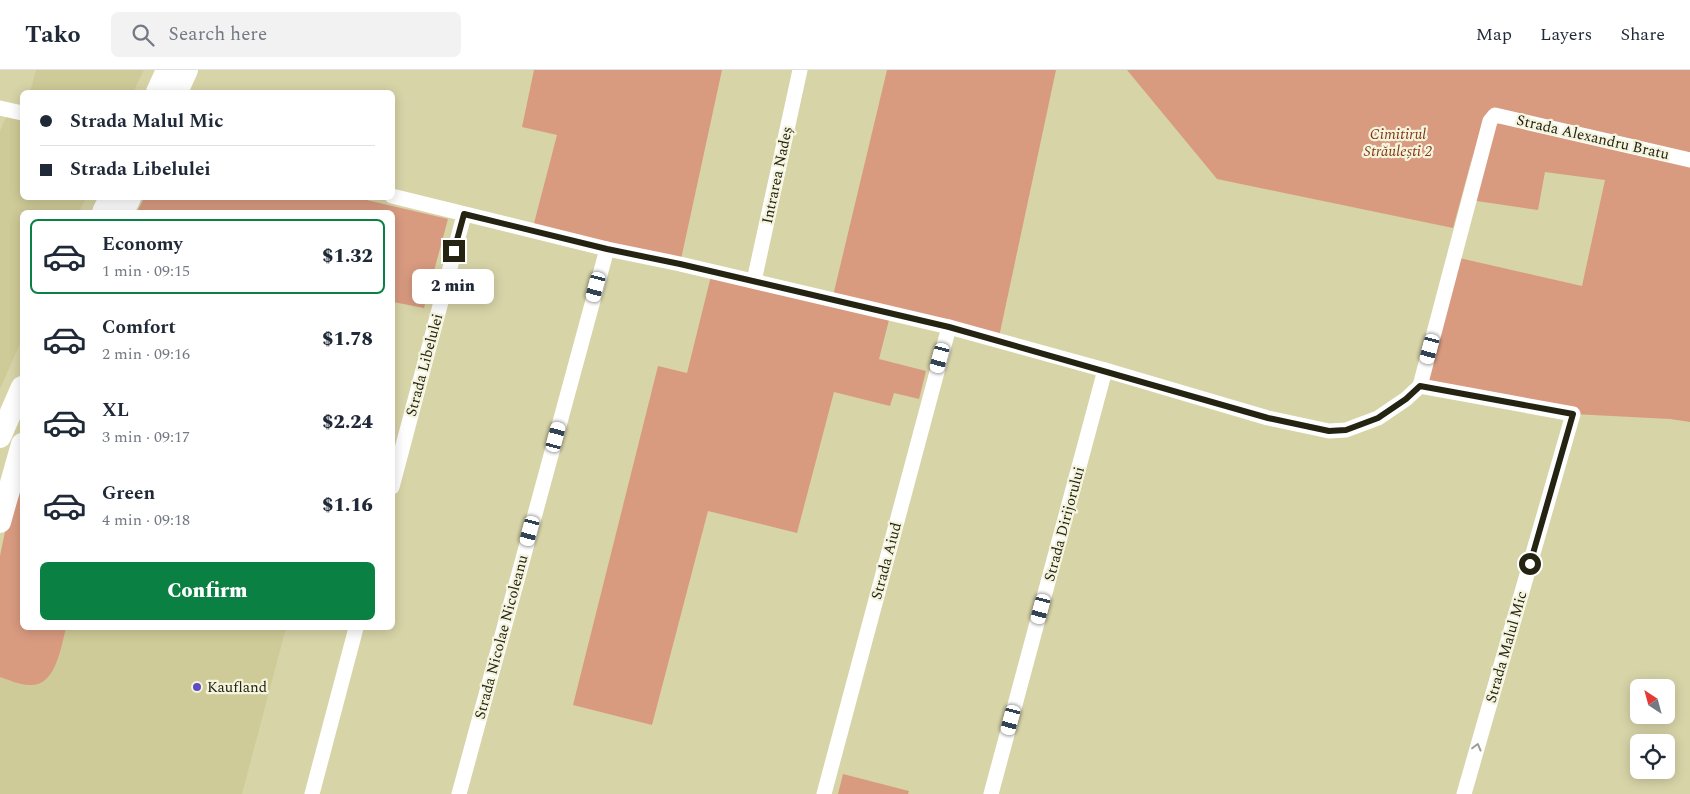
<!DOCTYPE html>
<meta charset="utf-8">
<style>
body{margin:0;font-family:Spectral,serif;background:#f2f2f3;color:#1f2937;height:100vh;display:flex;flex-direction:column;font-size:19px;white-space:nowrap}
*{box-sizing:border-box;margin:0}
p{font-size:16px;color:#747a83}
.icon{flex:none;width:28px;height:28px;fill:none;stroke:currentColor;stroke-width:2;stroke-linecap:round;stroke-linejoin:round}
.map{position:relative;flex:1;overflow:hidden}
.details{position:absolute;left:20px;top:140px;width:375px;height:420px;display:flex;flex-direction:column;background:#fff;border-radius:8px;box-shadow:0 2px 12px #0003}
.details>*{flex:none}
.hud{position:absolute;left:20px;top:20px;width:375px;height:110px;border-radius:8px;box-shadow:0 2px 12px #0003;display:grid;align-content:center;height:110px;padding:0 20px;background:#fff}
.needle{width:32px;rotate:324deg}
.controls{position:absolute;left:1630px;top:609px;display:grid;gap:10px}
.controls a{display:grid;place-items:center;width:45px;height:45px;border-radius:8px;background:#fff;box-shadow:0 2px 12px #0003;font-size:25px}
.end{position:absolute;width:22px;height:22px;margin:-11px;border:6px solid #252413;background:#fff;box-shadow:0 0 0 2px #fff}
.from{border-radius:50%}
.bubble{position:absolute;height:35px;border-radius:8px;background:#fff;box-shadow:0 2px 12px #0003;font-size:16px;font-weight:800;line-height:35px;text-align:center}
.car{position:absolute;width:15px;height:30px;margin:-15px -8px;border-radius:6px;box-shadow:0 0 4px 1px #0007;background:linear-gradient(#fff 24%,#345 0 40%,#fff 0 76%,#345 0 86%,#fff 0)}
.hud b{display:flex;align-items:center;gap:18px;height:48px;font-size:19px}
.hud b+b{border-top:1px solid #e0e1e3}
.hud i{width:12px;height:12px;background:#1f2937}
ul{padding:9px 0 0;list-style:none}
li{display:flex;align-items:center;gap:15px;height:75px;margin:0 10px 8px;padding:0 10px;border:2px solid transparent;border-radius:8px}
li div{flex:1}
li b{display:block;font-size:19px}
li em{font-style:normal;font-weight:800}
li.selected{border-color:#0b8043}
li>.icon{width:45px;height:45px;stroke-width:1.5}
.button{display:flex;gap:10px;margin-top:auto;padding:10px 20px}
.button a{flex:1;height:58px;border-radius:8px;background:#0b8043;color:#fff;font-size:20px;font-weight:800;line-height:58px;text-align:center}
header{display:flex;align-items:center;gap:30px;box-sizing:border-box;height:70px;padding:0 25px;background:#fff;border-bottom:1px solid #e0e1e3}
header strong{font-size:24px}
nav{display:flex;gap:28px;margin-inline-start:auto;font-size:18px}
.search{width:350px;height:45px;background:#f2f2f3;display:flex;align-items:center;gap:12px;box-sizing:border-box;padding:0 18px;border-radius:8px;color:#747a83;font-size:19px}
.map>svg:first-child{display:block}
.built{fill:#cfcb98}
.green{fill:#d99b80}
.lines{fill:none;stroke-linecap:round;stroke-linejoin:round}
.street{stroke:#fff;stroke-width:15}
.primary{stroke:#fff;stroke-width:22}
.oneway{stroke:#9d9c95}
.route{stroke:#252413;stroke-width:6}
.poi-dot{fill:#5c4bc3;stroke:#f5f4de;stroke-width:2}
.labels{text-anchor:middle;stroke-width:4.5;stroke-linejoin:round;paint-order:stroke}
.park-label{font-size:15px;font-style:italic;fill:#82370f;stroke:#f5f4de}
.street-label{font-size:15px;fill:#252413;stroke:#f5f4de}
.poi-label{font-size:15px;fill:#252413;stroke:#f5f4de;text-anchor:start}
</style>
<header>
<strong>Tako</strong>
<div class="search"><svg class="icon" aria-label="search" viewBox="0 0 24 24"><circle cx="10" cy="10" r="6"/><path d="M15 15l6 6"/></svg>Search here</div>
<nav><a>Map</a><a>Layers</a><a>Share</a></nav>
</header>
<div class="map">
<svg width="1690" height="724" viewBox="0 0 1690 724">
<rect width="100%" height="100%" fill="#d7d4a8"/>
<!-- built -->
<g class="built">
<polygon points="36,0 144,0 133,22 30,22"/>
<polygon points="22,34 22,128 86,128 79,142 22,142 22,269 0,319 0,61 5,49"/>
<polygon points="22,418 22,558 286,558 242,724 0,724 0,486 5,462"/>
</g>
<!-- green -->
<g class="green">
<polygon points="534,0 722,0 680,194 532,161 557,65 522,57"/>
<polygon points="887,0 1056,0 999,267 832,230"/>
<polygon points="1127,0 1690,0 1690,352 1670,349 1573,344 1420,316 1455,187 1582,216 1605,110 1545,102 1538,140 1463,129 1473,84 1453,158 1217,109"/>
<polygon points="144,128 358,128 448,149 424,238 393,232 392,142 137,142"/>
<polygon points="711,206 889,250 879,289 926,301 919,329 894,323 890,336 834,322 797,463 708,441 652,655 573,635 658,296 687,303"/>
<path d="M22,418V558H66C61,576 56,617 30,615C20,615 9,610 0,607V486L5,462Z"/>
<polygon points="843,704 909,721 908,724 838,724"/>
</g>
<g class="lines">
<!-- street -->
<g class="street">
<polyline points="0,38 22,43"/>
<polyline points="392,126 607,179 680,194 949,257 1105,300 1268,348 1329,361 1346,360 1378,348 1406,329 1420,316"/>
<polyline points="754,211 800,0"/>
<polyline points="1420,316 1573,344 1464,724"/>
<polyline points="1420,316 1490,51 1495,45 1690,90"/>
<polyline points="392,417 464,145"/>
<polyline points="312,724 356,558"/>
<polyline points="459,724 607,179"/>
<polyline points="824,724 949,257"/>
<polyline points="991,724 1105,300"/>
</g>
<!-- primary -->
<g class="primary">
<polyline points="157,22 167,0"/>
<polyline points="177,22 187,0"/>
<polyline points="103,142 110,128"/>
<polyline points="123,142 130,128"/>
<polyline points="0,367 22,317"/>
<polyline points="0,452 22,374"/>
</g>
</g>
<!-- one-way arrows -->
<defs><path id="oneway-chevron" d="M-2-3.5L2.5 0L-2 3.5" fill="none" stroke-width="1.6" stroke-linecap="round" stroke-linejoin="round" transform="scale(1.25)"/></defs>
<use class="oneway" href="#oneway-chevron" transform="translate(1477 677) rotate(-75)"/>
<g class="lines">
<!-- route -->
<polyline class="route" points="454,181 464,144 607,179 680,194 949,257 1268,348 1329,361 1346,360 1378,348 1406,329 1420,316 1573,344 1530,494"/>
</g>
<!-- markers -->
<circle class="poi-dot" cx="197" cy="617" r="5"/>
<g class="labels">
<!-- park labels -->
<g class="park-label">
<text x="1398" y="69">Cimitirul<tspan x="1398" dy="17">Străulești 2</tspan></text>
</g>
<!-- street labels -->
<g class="street-label">
<text transform="translate(1593 67) rotate(13)" y="5">Strada Alexandru Bratu</text>
<text transform="translate(777 105) rotate(-78)" y="5">Intrarea Nadeș</text>
<text transform="translate(424 295) rotate(-75)" y="5">Strada Libelulei</text>
<text transform="translate(1064 454) rotate(-75)" y="5">Strada Dirijorului</text>
<text transform="translate(886 491) rotate(-75)" y="5">Strada Aiud</text>
<text transform="translate(501 567) rotate(-75)" y="5">Strada Nicolae Nicoleanu</text>
<text transform="translate(1506 577) rotate(-74)" y="5">Strada Malul Mic</text>
</g>
<!-- poi labels -->
<g class="poi-label">
<text x="207" y="622">Kaufland</text>
</g>
</g>
</svg>
<div class="controls">
<a><svg class="needle" viewBox="-14 -14 28 28"><path d="M0-13l5 13h-10z" fill="#e53935"/><path d="M0 13l5-13h-10z" fill="#747a83"/></svg></a>
<a><svg class="icon" aria-label="locate" viewBox="0 0 24 24"><circle cx="12" cy="12" r="6"/><path d="M12 2v4M12 18v4M2 12h4M18 12h4"/></svg></a>
</div>
<i class="end from" style="left:1530px;top:494px"></i>
<i class="end" style="left:454px;top:181px"></i>
<div class="bubble" style="left:412px;top:199px;width:82px">2 min</div>
<i class="car" style="left:596px;top:217px;rotate:195deg"></i>
<i class="car" style="left:1430px;top:279px;rotate:195deg"></i>
<i class="car" style="left:940px;top:288px;rotate:195deg"></i>
<i class="car" style="left:556px;top:367px;rotate:15deg"></i>
<i class="car" style="left:530px;top:461px;rotate:195deg"></i>
<i class="car" style="left:1041px;top:539px;rotate:195deg"></i>
<i class="car" style="left:1011px;top:650px;rotate:195deg"></i>
<div class="hud">
<b><i class="from"></i>Strada Malul Mic</b>
<b><i></i>Strada Libelulei</b>
</div>
<section class="details">
<ul>
<li class="selected"><svg class="icon" aria-label="car" viewBox="0 0 24 24"><path d="M5 17H2v-5l4-1 3-4h7l3 4 3 1v5h-3M9 17h6M6 11h13"/><circle cx="7" cy="17" r="2"/><circle cx="17" cy="17" r="2"/></svg><div><b>Economy</b><p>1 min · 09:15</p></div><em>$1.32</em></li>
<li><svg class="icon" aria-label="car" viewBox="0 0 24 24"><path d="M5 17H2v-5l4-1 3-4h7l3 4 3 1v5h-3M9 17h6M6 11h13"/><circle cx="7" cy="17" r="2"/><circle cx="17" cy="17" r="2"/></svg><div><b>Comfort</b><p>2 min · 09:16</p></div><em>$1.78</em></li>
<li><svg class="icon" aria-label="car" viewBox="0 0 24 24"><path d="M5 17H2v-5l4-1 3-4h7l3 4 3 1v5h-3M9 17h6M6 11h13"/><circle cx="7" cy="17" r="2"/><circle cx="17" cy="17" r="2"/></svg><div><b>XL</b><p>3 min · 09:17</p></div><em>$2.24</em></li>
<li><svg class="icon" aria-label="car" viewBox="0 0 24 24"><path d="M5 17H2v-5l4-1 3-4h7l3 4 3 1v5h-3M9 17h6M6 11h13"/><circle cx="7" cy="17" r="2"/><circle cx="17" cy="17" r="2"/></svg><div><b>Green</b><p>4 min · 09:18</p></div><em>$1.16</em></li>
</ul>
<div class="button"><a>Confirm</a></div>
</section>
</div>
